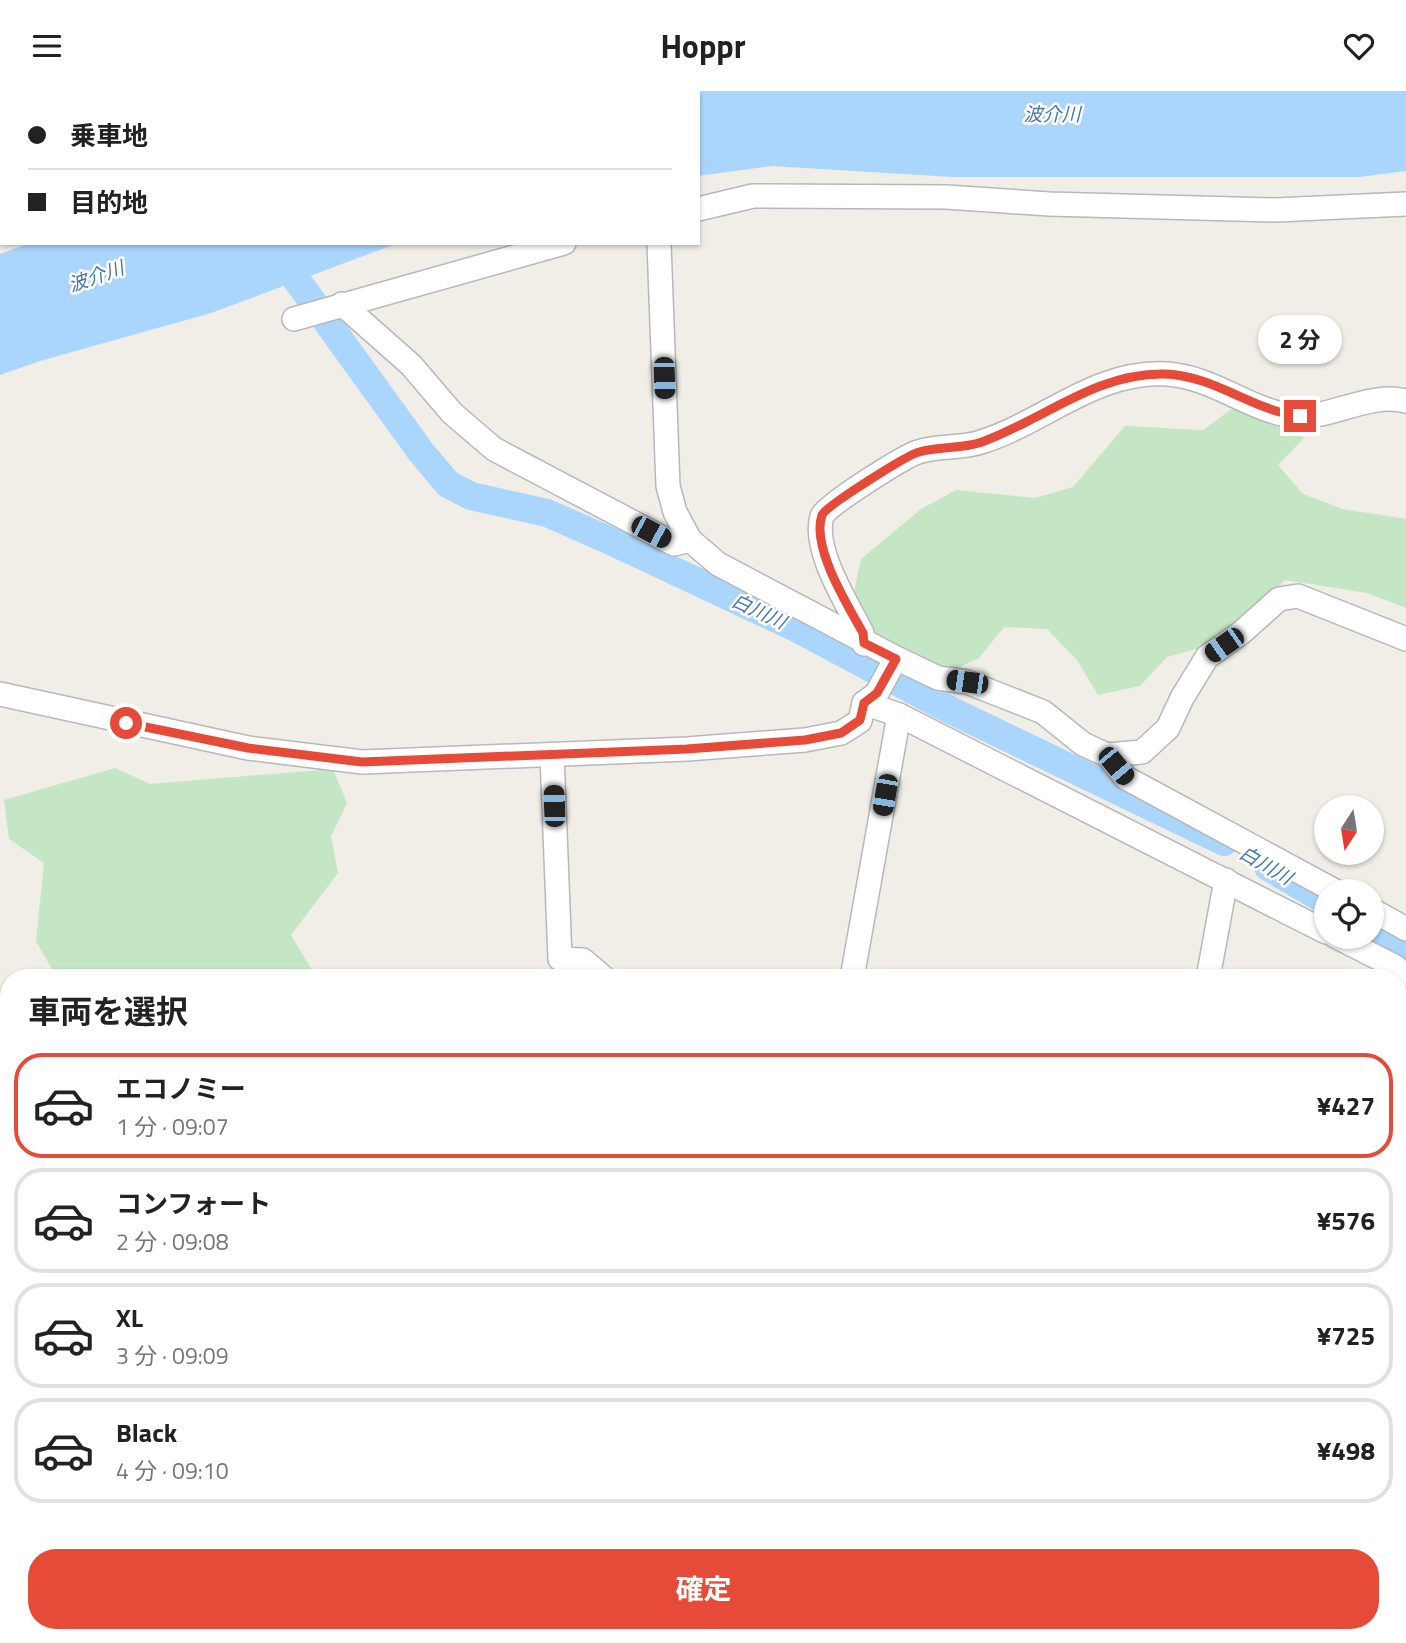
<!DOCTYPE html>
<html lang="ja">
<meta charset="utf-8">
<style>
body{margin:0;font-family:"Titillium Web","Noto Sans JP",sans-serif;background:#f2f2f2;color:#222;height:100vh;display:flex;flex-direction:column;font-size:26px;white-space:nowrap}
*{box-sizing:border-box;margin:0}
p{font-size:23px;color:#767676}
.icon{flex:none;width:38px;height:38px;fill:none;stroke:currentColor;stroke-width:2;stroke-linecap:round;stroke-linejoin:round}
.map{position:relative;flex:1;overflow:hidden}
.panel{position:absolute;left:0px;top:878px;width:1407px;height:674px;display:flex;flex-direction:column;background:#fff;border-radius:28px 28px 0 0;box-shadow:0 2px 5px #0004}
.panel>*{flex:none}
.hud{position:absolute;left:0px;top:0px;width:700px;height:154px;box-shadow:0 2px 5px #0004;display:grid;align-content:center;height:154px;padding:0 28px;background:#fff}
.needle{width:46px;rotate:192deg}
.tools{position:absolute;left:1314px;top:704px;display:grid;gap:14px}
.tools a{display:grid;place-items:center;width:70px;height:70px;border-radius:50%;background:#fff;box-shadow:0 2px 5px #0004;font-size:35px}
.end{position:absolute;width:32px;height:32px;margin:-16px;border:9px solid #e54b38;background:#fff;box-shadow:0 0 0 4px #fff}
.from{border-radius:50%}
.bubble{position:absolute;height:49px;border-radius:24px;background:#fff;box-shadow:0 2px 5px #0004;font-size:23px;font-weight:700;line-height:49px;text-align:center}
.car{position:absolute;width:21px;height:42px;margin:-21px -10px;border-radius:9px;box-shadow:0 0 5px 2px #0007;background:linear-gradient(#222 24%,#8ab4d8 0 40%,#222 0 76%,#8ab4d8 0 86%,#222 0)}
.hud b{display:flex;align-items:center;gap:24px;height:66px;font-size:26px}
.hud b+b{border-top:2px solid #e0e0e0}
.hud i{width:18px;height:18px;background:#222}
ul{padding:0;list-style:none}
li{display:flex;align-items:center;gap:21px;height:105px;margin:0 14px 10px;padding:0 14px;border:4px solid #e0e0e0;border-radius:28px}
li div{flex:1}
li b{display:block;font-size:26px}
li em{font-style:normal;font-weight:700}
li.on{border-color:#e54b38}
li>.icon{width:63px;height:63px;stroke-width:1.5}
h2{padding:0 28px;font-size:32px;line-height:84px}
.cta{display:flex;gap:14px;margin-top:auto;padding:14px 28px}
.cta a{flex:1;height:80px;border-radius:28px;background:#e54b38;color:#fff;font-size:28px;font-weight:700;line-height:80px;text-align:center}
header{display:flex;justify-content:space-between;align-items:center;height:91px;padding:0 28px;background:#fff;font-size:32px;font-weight:700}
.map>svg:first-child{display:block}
.green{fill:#c4e6c5}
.water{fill:#aad6fd}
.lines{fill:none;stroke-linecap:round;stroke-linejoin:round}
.river{stroke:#aad6fd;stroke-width:28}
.minor-casing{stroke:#b7b8bd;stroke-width:26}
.minor{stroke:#fff;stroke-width:23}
.route{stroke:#e54b38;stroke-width:9}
.labels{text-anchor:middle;stroke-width:5;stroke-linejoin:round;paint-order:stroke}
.water-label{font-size:19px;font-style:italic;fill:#4576af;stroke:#fff}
</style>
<header><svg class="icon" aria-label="menu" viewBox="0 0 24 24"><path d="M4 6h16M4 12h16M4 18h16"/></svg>Hoppr<svg class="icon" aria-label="heart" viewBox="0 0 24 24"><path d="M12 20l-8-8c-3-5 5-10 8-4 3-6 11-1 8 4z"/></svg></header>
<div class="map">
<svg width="1406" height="1552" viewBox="0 0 1406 1552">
<rect width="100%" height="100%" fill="#f0eee7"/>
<!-- green -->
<g class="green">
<polygon points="1236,315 1273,325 1304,347 1278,374 1303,403 1343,418 1406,428 1406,517 1367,502 1285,489 1240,531 1200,557 1167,566 1140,595 1098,604 1077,569 1047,538 1004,536 979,567 943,584 871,544 852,510 861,468 921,418 956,399 1035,407 1073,396 1125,335 1203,339"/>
<polygon points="115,677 150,693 333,678 347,712 331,745 338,782 291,844 317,887 57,887 36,850 44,772 9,748 4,709"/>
<polygon points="707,1544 800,1544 802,1552 708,1552"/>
</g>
<!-- water -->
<g class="water">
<polygon points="543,0 1406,0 1406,80 1360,86 952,86 772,75 698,85 698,2 536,2"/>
<polygon points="30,152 398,152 211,222 40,270 0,284 0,163"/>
</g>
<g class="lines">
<!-- river -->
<g class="river">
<polyline points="270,152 421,361 448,393 471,405 547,422 615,452 794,536 944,616 1224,751"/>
<polyline points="1268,776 1326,810"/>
<polyline points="1372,836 1406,855"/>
</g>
<!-- minor casing -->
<g class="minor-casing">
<g id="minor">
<polyline points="653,0 653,2"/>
<polyline points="407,2 413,0"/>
<polyline points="698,118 753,105 946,106 1049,113 1276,119 1406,113"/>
<polyline points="0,126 2,126"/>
<polyline points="659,152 668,395 675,421 690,449 718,473 896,567 938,587 967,591 1043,621 1083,653 1107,664 1126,687 1335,800"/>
<polyline points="342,213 411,274 452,322 494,358 674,453 690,449"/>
<polyline points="294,228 564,152"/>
<path d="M864,553L862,542C847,512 812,458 822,425C825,415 905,365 918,361C938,354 961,358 981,351C1045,331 1095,279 1167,283C1215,286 1254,323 1297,325C1333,327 1369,301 1406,310"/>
<polyline points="0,603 248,657 362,671 687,658 805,649 841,642 860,630 864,612 877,602 896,567"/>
<polyline points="864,612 899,624 1326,841"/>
<polyline points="552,664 560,868 583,869 604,887"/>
<polyline points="1107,664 1142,661 1168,637 1182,607 1207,566 1241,542 1279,508 1298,505 1406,548"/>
<polyline points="1372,819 1406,838"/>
<polyline points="1335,845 1394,875 1406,885"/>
<polyline points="852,887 899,624"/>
<polyline points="1208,887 1226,789"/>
<polyline points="0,959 9,967"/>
<polyline points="1398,1106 1406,1108"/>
<polyline points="1398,1248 1406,1250"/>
<polyline points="0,1393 9,1392"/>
<polyline points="1398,1406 1406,1407"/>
<polyline points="803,1552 804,1544"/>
<polyline points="1091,1552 1093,1544"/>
</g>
</g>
<!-- minor -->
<use href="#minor" class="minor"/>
</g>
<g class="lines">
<!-- route -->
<path class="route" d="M126,632L248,657L362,671L687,658L805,649L841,642L860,629L864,612L877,602L896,568L864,552L863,542C847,513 811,456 822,424C826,415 907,364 919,361C940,355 962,358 982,351C1045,328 1095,282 1164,283C1214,284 1253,320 1300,325"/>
</g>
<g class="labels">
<!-- water labels -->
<g class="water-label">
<text x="1052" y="30">波介川</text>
<text transform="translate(96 185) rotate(-19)" y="7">波介川</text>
<text transform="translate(759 520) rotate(25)" y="7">白川川</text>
<text transform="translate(1266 774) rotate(30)" y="7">白川川</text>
</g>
</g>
</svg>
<div class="tools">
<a><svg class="needle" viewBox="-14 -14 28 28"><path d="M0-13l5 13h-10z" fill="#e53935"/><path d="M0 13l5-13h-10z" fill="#767676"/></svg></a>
<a><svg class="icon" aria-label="locate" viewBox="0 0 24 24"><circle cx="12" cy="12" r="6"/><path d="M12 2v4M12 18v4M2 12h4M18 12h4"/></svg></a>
</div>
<i class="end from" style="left:126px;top:632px"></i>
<i class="end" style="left:1300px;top:325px"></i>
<div class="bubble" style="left:1258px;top:224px;width:84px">2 分</div>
<i class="car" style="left:664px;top:287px;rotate:178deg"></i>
<i class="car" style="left:651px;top:441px;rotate:118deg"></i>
<i class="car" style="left:1224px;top:554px;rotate:235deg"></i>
<i class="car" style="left:967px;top:591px;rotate:278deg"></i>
<i class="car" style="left:1116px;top:675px;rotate:140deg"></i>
<i class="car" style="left:885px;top:704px;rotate:190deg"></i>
<i class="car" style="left:554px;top:715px;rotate:358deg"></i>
<div class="hud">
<b><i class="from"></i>乗車地</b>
<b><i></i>目的地</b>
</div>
<section class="panel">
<h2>車両を選択</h2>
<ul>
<li class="on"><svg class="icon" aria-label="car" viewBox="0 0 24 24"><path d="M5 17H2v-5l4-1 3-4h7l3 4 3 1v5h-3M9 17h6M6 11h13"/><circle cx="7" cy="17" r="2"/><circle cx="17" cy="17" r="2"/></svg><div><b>エコノミー</b><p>1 分 · 09:07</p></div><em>¥427</em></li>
<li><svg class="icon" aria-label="car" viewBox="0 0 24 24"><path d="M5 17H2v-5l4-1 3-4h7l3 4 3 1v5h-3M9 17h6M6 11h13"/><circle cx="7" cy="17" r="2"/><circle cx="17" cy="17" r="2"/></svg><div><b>コンフォート</b><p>2 分 · 09:08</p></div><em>¥576</em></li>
<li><svg class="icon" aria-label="car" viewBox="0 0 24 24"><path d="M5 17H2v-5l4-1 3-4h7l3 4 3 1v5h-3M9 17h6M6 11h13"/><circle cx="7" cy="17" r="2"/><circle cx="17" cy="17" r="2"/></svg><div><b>XL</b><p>3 分 · 09:09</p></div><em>¥725</em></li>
<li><svg class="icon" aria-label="car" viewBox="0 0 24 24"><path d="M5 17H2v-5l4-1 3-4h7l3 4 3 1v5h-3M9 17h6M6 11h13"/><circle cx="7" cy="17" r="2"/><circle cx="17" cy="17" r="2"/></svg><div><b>Black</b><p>4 分 · 09:10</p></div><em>¥498</em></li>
</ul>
<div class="cta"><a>確定</a></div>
</section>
</div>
